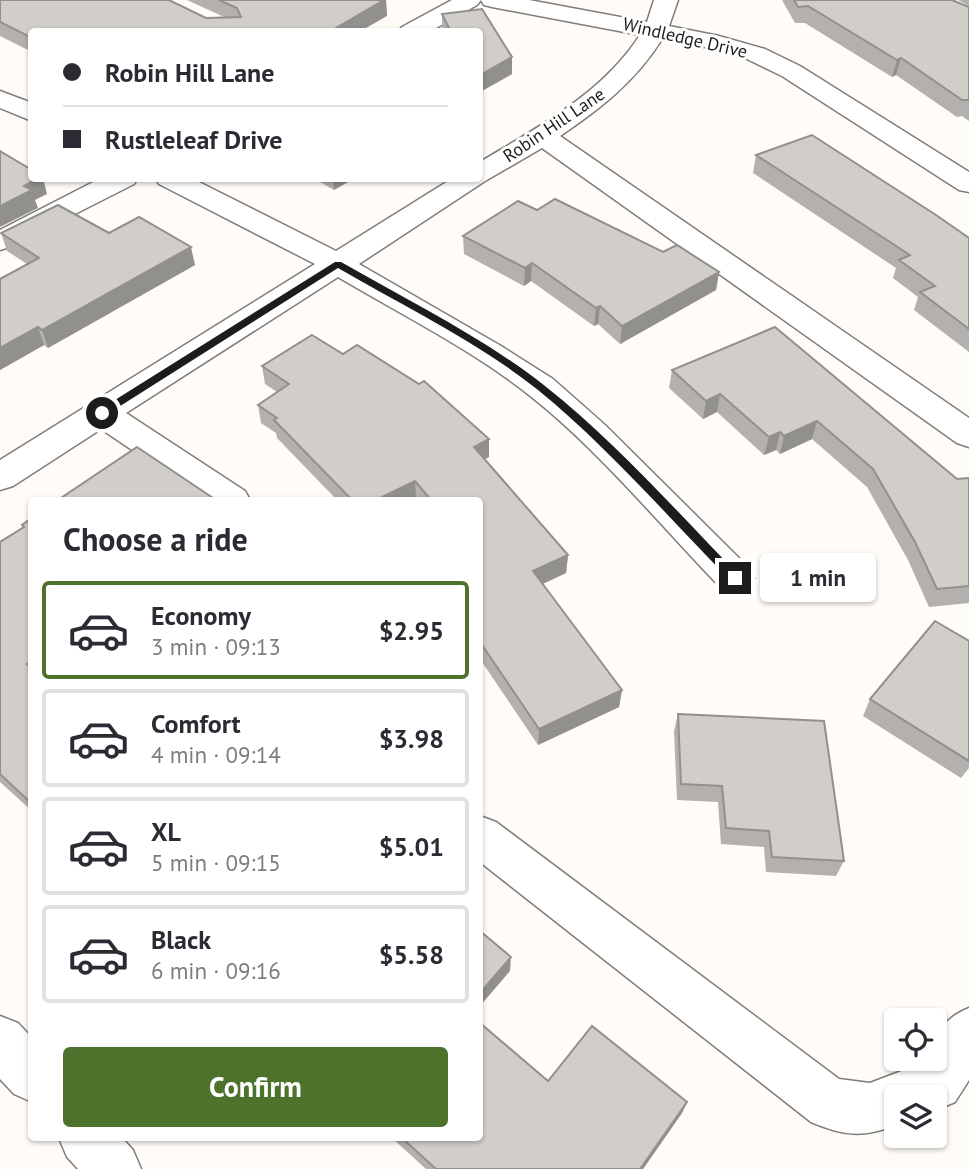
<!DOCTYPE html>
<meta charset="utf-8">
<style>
body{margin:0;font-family:"PT Sans",sans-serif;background:#f7f7f7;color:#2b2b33;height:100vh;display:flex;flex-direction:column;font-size:26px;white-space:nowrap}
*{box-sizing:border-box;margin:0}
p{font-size:23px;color:#7c7c81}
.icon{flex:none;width:38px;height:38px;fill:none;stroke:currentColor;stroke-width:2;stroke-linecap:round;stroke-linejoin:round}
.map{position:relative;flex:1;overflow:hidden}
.drawer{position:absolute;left:28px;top:497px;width:455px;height:644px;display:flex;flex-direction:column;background:#fff;border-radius:7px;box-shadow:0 2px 5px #0004}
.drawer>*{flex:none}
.guide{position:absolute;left:28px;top:28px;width:455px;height:154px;border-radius:7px;box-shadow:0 2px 5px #0004;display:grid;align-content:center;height:154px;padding:0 35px;background:#fff}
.buttons{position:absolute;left:884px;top:1008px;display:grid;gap:14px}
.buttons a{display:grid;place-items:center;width:63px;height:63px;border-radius:7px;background:#fff;box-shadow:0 2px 5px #0004;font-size:35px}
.end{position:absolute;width:32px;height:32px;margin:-16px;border:9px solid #1e1c1a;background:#fff;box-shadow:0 0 0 4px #fff}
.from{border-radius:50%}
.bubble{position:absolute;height:49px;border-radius:7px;background:#fff;box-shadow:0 2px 5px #0004;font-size:23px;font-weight:600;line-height:49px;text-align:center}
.guide b{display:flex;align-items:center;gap:24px;height:66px;font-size:26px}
.guide b+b{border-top:2px solid #e1e1e2}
.guide i{width:18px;height:18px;background:#2b2b33}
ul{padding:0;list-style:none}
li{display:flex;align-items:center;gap:21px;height:98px;margin:0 14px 10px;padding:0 21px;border:4px solid #e1e1e2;border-radius:7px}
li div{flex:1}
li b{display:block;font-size:26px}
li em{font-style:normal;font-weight:600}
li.current{border-color:#4d722b}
li>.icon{width:63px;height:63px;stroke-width:1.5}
h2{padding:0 35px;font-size:32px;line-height:84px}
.primary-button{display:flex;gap:14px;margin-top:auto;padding:14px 35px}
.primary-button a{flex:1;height:80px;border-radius:7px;background:#4d722b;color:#fff;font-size:28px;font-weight:600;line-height:80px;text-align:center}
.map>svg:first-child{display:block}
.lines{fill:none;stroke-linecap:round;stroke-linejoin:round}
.minor-casing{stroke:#817c79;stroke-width:3}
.minor{fill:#fff;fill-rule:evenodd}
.wall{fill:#b4b0ad}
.shaded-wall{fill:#92908d}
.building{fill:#d1cdc9;stroke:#92908d;stroke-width:2}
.route{fill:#1e1c1a}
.labels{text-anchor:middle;stroke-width:6;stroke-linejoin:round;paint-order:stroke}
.far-street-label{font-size:18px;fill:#1e1c1a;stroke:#fff}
</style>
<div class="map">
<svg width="969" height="1169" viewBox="0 0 969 1169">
<rect width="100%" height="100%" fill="#fffbf7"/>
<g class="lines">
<!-- minor casing -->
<g class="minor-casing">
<g id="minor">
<path d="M452,0H529L647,22L654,0H678L669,26L719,36L765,49L800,66L969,172V192L959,190L782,76L747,59L715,49L662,39C636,81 600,109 560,136L969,418V447L957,443L542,148L485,181L359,264L501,346L553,379L605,425L749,568L754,578L749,588L735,593L721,588C661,526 597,448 529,395C471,349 402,315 338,277L126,413L245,491L250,500H206L101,429L13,486L0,490V460L315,264L159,184L155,178H191L336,251L453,178H480V162C538,127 602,94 640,35L492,7L484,5L481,0L477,5L429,32H398L402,27Z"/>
<polygon points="0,91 32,103 32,121 0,108"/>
<polygon points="101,178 138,178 134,184 10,247 0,250 0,230"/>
<path d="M480,816L496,822L839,1079L870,1083L920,1064L923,1059H934C934,1032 945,1018 969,1008V1080L955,1102L934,1111V1097H896V1125C863,1138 844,1136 811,1122L480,862Z"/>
<polygon points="0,1016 18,1023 32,1038 32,1102 14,1094 0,1079"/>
<polygon points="59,1138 122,1138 133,1150 141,1169 78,1169 67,1157"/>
</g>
</g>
<!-- minor -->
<use href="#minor" class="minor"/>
</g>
<!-- wall -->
<g class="wall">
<polygon points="0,0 206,18 224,17 187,0 386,0 387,16 32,32 32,52 0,36"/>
<polygon points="782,0 952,0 969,7 969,121 962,116 957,117 896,75 892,77 805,23 795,23"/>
<polygon points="958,0 969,0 969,6"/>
<polygon points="482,9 512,57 512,74 480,92 480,32 442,32 442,14"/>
<polygon points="756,155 969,238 969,352 914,310 918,297 893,278 896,268 753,173"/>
<polygon points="313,178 355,178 334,190"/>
<polygon points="537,210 663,252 719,272 716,290 620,344 598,324 594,326 531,281 524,286 464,254 463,236"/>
<polygon points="1,233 109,233 195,265 48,348 44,345 0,370 0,279 27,264 7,251"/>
<polygon points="775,327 957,479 969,478 969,603 929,607 908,560 867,487 812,439 780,454 776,450 764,455 717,412 703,419 669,388 672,370"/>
<polygon points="262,366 489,457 485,459 568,555 566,573 542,584 622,690 619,707 538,745 480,659 480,500 418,500 416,499 413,500 337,500 277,438 276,433 261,423 258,405 277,392 265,384"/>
<polygon points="32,518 32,811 0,782 0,542 23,527 22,525"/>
<polygon points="969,641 969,768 961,778 863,716 870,699"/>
<polygon points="678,714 844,861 836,876 766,872 764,847 721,844 718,802 677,800 674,731"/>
<polygon points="548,1081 687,1102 682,1113 643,1169 426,1169 392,1138 480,1138"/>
</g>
<!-- shaded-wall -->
<g class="shaded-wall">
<polygon points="384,0 386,0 387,16 359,32 329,32"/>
<polygon points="512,57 512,74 480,92 480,75"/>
<polygon points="901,58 896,75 892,77 897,60"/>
<polygon points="38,178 43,178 47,194 35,200 38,208 0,227 0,206 24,186"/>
<polygon points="333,178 355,178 334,190"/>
<polygon points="191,247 195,265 48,348 42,330"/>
<polygon points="532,263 531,281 524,286 525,268"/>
<polygon points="719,272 716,290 620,344 622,326"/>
<polygon points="600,306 598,324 594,326 596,308"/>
<polygon points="38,327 44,345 0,370 0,348"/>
<polygon points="720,394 717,412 703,419 706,401"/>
<polygon points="817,421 812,439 780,454 784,436"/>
<polygon points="780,432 776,450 764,455 769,437"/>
<polygon points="489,439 489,457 474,465 474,447"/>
<polygon points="415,481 416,499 413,500 376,500"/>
<polygon points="568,555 566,573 532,589 533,571"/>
<polygon points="622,690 619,707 538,745 539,729"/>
<polygon points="511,957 510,971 480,1006 480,993"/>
<polygon points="687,1102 682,1113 643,1169 640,1169"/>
</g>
<!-- building -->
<g class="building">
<polygon points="0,0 169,0 206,18 241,17 237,8 219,0 384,0 329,32 32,32 32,38 0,22"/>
<polygon points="794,0 952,0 969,7 969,100 962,100 901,58 897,60 808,6 798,7"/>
<polygon points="482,9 512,57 480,75 480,32 451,32 442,14"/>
<polygon points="812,135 936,215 969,238 969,329 920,292 935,286 899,260 910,255 756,155"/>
<polygon points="0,151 32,170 32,178 38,178 24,186 32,190 0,206"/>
<polygon points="555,199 663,252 677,245 719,272 622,326 600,306 596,308 532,263 525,268 463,236 518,201 537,210"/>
<polygon points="58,205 109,233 139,217 191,247 42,330 38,327 0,348 0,279 39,258 1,233"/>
<polygon points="775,327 957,479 969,478 969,586 937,589 915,542 873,469 817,421 784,436 780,432 769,437 720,394 706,401 672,370"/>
<polygon points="312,335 343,354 357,345 419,384 424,381 489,439 474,447 568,555 533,571 622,690 539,729 480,642 480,500 431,500 415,481 376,500 352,500 274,420 277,418 258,405 289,384 262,366"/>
<polygon points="137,447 216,500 58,500"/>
<polygon points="32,518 32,661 27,664 32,668 32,804 0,774 0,542 24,527 22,525"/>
<polygon points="935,621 969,641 969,761 870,699"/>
<polygon points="678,714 824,721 844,861 772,857 769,831 726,828 722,786 681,784"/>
<polygon points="480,931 511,957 480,993"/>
<polygon points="480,1023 548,1081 592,1026 687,1102 640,1169 436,1169 402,1138 480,1138"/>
</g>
<!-- route -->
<path class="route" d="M335,262H341C407,300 486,339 545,386C616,442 676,511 739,575V581H731C668,517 608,447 538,390C478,342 405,307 338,268L106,415H99V410Z"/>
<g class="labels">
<!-- far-street labels -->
<g class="far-street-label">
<text transform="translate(685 38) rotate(13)" y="6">Windledge Drive</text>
<text transform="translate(554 125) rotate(-34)" y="6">Robin Hill Lane</text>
</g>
</g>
</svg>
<div class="buttons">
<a><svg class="icon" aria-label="locate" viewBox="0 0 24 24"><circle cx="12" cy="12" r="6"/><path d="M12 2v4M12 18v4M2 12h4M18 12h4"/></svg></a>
<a><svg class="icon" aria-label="layers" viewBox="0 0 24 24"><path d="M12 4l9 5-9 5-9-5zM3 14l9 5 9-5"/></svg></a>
</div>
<i class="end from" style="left:102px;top:413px"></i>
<i class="end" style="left:735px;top:578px"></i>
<div class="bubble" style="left:760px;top:553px;width:116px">1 min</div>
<div class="guide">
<b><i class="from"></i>Robin Hill Lane</b>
<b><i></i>Rustleleaf Drive</b>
</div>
<section class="drawer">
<h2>Choose a ride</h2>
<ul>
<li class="current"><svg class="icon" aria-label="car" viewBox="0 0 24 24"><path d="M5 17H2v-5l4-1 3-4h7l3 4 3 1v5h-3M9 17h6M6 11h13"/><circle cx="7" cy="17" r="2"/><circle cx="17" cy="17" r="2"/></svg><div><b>Economy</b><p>3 min · 09:13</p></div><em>$2.95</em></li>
<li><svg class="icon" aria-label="car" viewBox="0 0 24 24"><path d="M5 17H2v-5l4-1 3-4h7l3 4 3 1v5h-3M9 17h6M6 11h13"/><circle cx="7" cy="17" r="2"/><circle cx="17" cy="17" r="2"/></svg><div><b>Comfort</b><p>4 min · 09:14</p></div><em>$3.98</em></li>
<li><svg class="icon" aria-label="car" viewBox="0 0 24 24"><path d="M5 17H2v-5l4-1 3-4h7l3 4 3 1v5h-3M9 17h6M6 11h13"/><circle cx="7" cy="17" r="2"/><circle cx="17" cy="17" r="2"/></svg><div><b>XL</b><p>5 min · 09:15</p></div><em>$5.01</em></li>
<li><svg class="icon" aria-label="car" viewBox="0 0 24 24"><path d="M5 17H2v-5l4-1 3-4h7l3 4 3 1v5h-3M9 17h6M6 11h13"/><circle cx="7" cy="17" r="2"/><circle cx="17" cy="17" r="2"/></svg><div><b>Black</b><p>6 min · 09:16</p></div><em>$5.58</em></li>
</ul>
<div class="primary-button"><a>Confirm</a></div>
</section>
</div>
